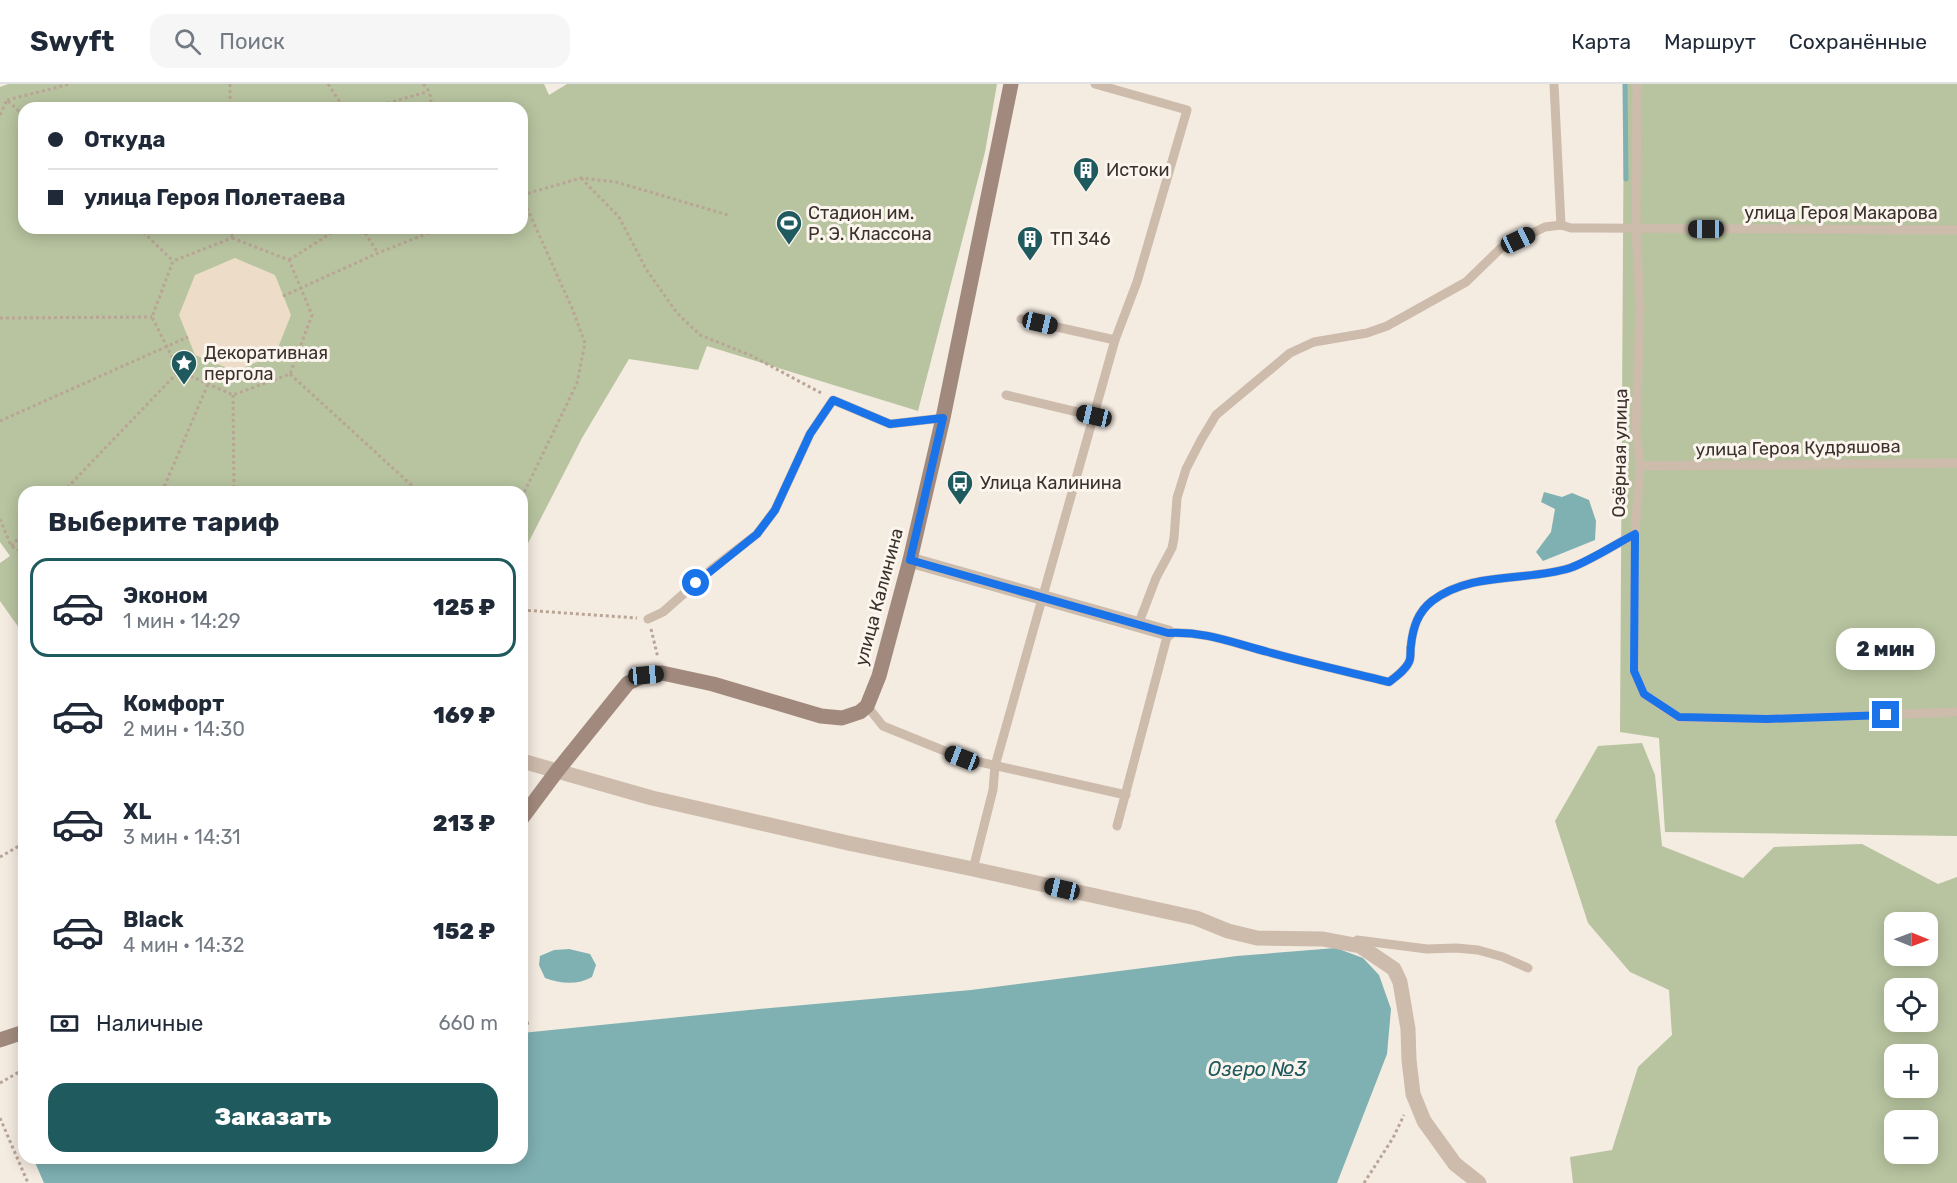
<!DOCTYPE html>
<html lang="ru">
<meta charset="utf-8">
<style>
body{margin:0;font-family:Rubik,sans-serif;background:#f6f6f7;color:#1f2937;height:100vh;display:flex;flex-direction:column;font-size:22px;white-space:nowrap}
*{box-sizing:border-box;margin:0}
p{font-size:20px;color:#747a83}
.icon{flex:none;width:33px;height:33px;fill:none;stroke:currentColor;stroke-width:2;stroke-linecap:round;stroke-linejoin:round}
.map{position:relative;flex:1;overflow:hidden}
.side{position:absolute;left:18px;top:402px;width:510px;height:678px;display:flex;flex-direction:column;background:#fff;border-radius:18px;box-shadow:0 3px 15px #0003}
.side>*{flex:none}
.banner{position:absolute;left:18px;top:18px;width:510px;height:132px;border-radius:18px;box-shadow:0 3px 15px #0003;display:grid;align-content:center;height:132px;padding:0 30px;background:#fff}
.needle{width:39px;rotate:91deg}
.tools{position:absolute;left:1884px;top:828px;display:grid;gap:12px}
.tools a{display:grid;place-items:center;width:54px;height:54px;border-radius:12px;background:#fff;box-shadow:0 3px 15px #0003;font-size:30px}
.end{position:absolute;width:27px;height:27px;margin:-14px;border:8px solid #1a73e8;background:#fff;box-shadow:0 0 0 3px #fff}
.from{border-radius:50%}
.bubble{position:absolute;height:42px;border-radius:18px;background:#fff;box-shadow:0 3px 15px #0003;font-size:20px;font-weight:800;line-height:42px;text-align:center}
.car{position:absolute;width:18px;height:36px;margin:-18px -9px;border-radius:8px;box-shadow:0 0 4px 2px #0007;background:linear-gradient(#222 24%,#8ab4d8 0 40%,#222 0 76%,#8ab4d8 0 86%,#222 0)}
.banner b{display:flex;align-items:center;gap:21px;height:57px;font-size:22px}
.banner b+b{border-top:2px solid #e0e1e3}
.banner i{width:15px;height:15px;background:#1f2937}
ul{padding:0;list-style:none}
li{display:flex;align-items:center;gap:18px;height:99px;margin:0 12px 9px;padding:0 18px;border:3px solid transparent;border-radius:18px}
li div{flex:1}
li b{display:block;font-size:22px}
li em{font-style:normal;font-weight:800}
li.active{border-color:#1f5a5e}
li>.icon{width:54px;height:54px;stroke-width:1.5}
h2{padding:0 30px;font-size:27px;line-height:72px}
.pay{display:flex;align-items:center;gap:15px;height:66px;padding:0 30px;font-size:22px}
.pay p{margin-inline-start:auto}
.action{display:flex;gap:12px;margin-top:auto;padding:12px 30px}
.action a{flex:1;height:69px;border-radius:18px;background:#1f5a5e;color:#fff;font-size:24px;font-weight:800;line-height:69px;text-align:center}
header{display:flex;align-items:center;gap:36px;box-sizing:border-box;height:84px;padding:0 30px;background:#fff;border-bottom:2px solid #e0e1e3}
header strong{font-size:28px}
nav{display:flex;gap:33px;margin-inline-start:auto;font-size:21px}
.search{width:420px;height:54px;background:#f6f6f7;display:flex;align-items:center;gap:15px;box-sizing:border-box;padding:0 21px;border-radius:18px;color:#747a83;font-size:22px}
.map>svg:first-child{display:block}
.green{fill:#b8c4a0;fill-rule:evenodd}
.plaza{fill:#ecdcc8}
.water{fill:#7fb0b2}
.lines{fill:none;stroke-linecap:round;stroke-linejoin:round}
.stream{stroke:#7fb0b2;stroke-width:5}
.path{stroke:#b9a596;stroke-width:3;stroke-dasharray:3 3;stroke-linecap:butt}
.lane{stroke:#cdbbac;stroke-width:9}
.street{stroke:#cdbbac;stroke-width:15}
.secondary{stroke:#a18a7d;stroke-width:15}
.route{stroke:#1a73e8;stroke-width:8}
.labels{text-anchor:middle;stroke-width:6;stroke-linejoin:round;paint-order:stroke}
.poi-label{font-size:18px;fill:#3b302b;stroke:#fbf5ee;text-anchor:start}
.street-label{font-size:18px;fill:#3b302b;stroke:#fbf5ee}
.water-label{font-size:20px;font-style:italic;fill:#1f5a5e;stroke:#fbf5ee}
</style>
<header>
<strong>Swyft</strong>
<div class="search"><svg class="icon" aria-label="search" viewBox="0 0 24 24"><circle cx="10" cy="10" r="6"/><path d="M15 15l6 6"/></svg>Поиск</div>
<nav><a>Карта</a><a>Маршрут</a><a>Сохранённые</a></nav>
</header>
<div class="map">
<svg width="1957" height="1099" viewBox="0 0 1957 1099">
<rect width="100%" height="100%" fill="#f4ebe1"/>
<!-- green -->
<g class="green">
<path d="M8,0H544L549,11L567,0H997L985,68L918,327L707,262L698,286L629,275L582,354L522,471V408H24V551L0,517V479L10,472L0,458V3ZM24,24H522V144H24Z"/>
<polygon points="1624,0 1957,0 1957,752 1665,748 1659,654 1620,648"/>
<path d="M1642,659L1655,691L1662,762L1743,794L1774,763L1862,760L1938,800L1957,793V1099H1573L1570,1073L1612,1066L1638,983L1672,951L1669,906L1630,888L1588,839L1555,737L1598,662ZM1894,838H1928V872H1894ZM1894,904H1928V938H1894ZM1894,970H1928V1004H1894ZM1894,1036H1928V1070H1894Z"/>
</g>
<!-- plaza -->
<polygon class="plaza" points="235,174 275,191 291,231 275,271 235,287 195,271 179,231 195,191"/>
<!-- water -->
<g class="water">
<polygon points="1544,408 1562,413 1572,409 1589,416 1596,437 1595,456 1543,477 1536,468 1551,448 1555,425 1541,418"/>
<polygon points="1336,864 1363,874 1379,891 1391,925 1387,970 1337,1099 44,1099 33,1074 522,1074 522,949 759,925 971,906 1237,872"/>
<path d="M569,865L590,870L596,881L592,893C578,901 561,900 545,894L539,881L540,872L554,866Z"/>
</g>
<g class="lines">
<!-- stream -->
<polyline class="stream" points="1625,0 1626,95"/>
<!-- path -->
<g class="path">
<polyline points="230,0 230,24"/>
<polyline points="328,0 344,24"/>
<path d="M423,0C431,7 431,14 431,24"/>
<polyline points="7,16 70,0"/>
<polyline points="8,17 24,32"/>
<polyline points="370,24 427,8"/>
<polyline points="0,31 7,16"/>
<polyline points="581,94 619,133 646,185 677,229 700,251 752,272 823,310"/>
<polyline points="522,111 581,94 616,98 728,131"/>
<polyline points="522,113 572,224 585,259 577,299 522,413"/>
<polyline points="139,144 173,177"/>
<polyline points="232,144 232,154"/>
<polyline points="362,144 378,169"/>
<polygon points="232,154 289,176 312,231 290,290 233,311 179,287 152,233 173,177"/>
<polyline points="289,176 339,144"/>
<polyline points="283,212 378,169 441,144"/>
<polyline points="0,234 152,233"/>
<polyline points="290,290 419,408"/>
<polyline points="233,311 234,408"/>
<polyline points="0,337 188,253"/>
<polyline points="63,408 179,287"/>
<polyline points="162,408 208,300"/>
<polyline points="0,435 11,462 24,469"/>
<polyline points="11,462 24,449"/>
<polyline points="522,526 637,534"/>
<polyline points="651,545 658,574"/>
<polyline points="0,773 24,759"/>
<polyline points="522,940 529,939"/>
<polyline points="0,999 24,985"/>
<polyline points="0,1034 28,1099"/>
<polyline points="1364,1099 1393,1054 1404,1031"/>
</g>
<!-- lane -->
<g class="lane">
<polyline points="1554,0 1561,141"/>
<polyline points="1021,235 1115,256"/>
<polyline points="1006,311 1094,332"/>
<polyline points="1640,382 1957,379"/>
<polyline points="1635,450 1634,587 1644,610 1679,634 1767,635 1957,628"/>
<polyline points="648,535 663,528 713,484 757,450 775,426 810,350 833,316 890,340 943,334"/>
<polyline points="1138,541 1156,494 1172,464 1174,454 1177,414 1186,385 1201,356 1216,331 1290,269 1314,258 1367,249 1387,242 1466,198 1501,164 1545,143 1561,141 1571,144 1591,144 1957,146"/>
<polyline points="867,622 883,642 962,674 1126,711"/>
<path d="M1117,742L1168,549C1205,547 1233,559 1268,568C1308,579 1349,588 1389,598C1397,592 1408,584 1410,575C1411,570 1410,565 1411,561C1413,543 1418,528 1432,517C1472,487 1525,498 1570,484C1588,478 1616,460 1635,450L1640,382L1636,345L1640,224L1636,145L1637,0"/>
<polyline points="973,785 993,706 995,682 1115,256 1137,198 1187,26 1095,0"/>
<polyline points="1357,856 1427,865 1456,864 1478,866 1503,873 1528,884"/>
</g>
<!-- street -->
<g class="street">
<polyline points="910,476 1168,549"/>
<polyline points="522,677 652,714 848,759 973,785 1196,834 1228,847 1257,854 1323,855 1360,862 1394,885 1400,898 1408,945 1409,976 1413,1010 1424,1037 1455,1080 1479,1099"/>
</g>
<!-- secondary -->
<g class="secondary">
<polyline points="522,734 557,687 628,599 646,591 662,589 713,600 821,632 842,634 860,628 867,622 879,592 910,476 943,334 1011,0"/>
<polyline points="0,956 24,948"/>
</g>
</g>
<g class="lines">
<!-- route -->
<path class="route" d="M696,499L757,450L775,426L810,350L833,316L890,340L943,334L910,476L1168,549C1205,547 1233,559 1268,568C1308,579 1349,588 1389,598C1397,592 1408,584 1410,575C1411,570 1410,565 1411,561C1413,543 1418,528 1432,517C1472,487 1525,498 1570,484C1588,478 1616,460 1635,450L1634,587L1644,610L1679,633L1767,635L1886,631"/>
</g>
<!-- icons -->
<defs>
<g id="building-pin" transform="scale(1.35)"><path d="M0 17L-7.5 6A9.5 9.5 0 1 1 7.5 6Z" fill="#1f5a5e" stroke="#fbf5ee"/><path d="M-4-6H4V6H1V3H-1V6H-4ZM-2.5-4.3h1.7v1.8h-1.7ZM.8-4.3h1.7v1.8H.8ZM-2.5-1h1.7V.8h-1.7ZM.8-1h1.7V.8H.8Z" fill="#fff"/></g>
<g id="stadium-pin" transform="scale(1.35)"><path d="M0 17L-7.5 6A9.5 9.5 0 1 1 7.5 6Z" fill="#1f5a5e" stroke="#fbf5ee"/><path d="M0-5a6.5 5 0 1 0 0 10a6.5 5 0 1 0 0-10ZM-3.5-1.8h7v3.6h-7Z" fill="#fff"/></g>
<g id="sight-pin" transform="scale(1.35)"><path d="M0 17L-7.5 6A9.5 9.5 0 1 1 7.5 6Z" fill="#1f5a5e" stroke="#fbf5ee"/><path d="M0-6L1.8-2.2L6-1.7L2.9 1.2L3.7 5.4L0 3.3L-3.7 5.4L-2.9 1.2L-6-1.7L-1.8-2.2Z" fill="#fff"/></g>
<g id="bus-pin" transform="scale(1.35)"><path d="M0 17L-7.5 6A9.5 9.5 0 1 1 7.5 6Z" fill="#1f5a5e" stroke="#fbf5ee"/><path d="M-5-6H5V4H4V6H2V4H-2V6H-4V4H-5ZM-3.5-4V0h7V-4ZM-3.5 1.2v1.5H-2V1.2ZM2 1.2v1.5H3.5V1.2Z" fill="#fff"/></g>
</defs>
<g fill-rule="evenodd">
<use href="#building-pin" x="1086" y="86"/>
<use href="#stadium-pin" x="789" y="139"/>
<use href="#building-pin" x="1030" y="155"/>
<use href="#sight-pin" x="184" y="279"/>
<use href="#bus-pin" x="960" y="399"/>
</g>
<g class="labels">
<!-- poi labels -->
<g class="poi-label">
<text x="1106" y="92">Истоки</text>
<text x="808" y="135">Стадион им.<tspan x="808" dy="21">Р. Э. Классона</tspan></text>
<text x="1050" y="161">ТП 346</text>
<text x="204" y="275">Декоративная<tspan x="204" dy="21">пергола</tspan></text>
<text x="980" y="405">Улица Калинина</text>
</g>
<!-- street labels -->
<g class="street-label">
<text x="1841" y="135">улица Героя Макарова</text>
<text transform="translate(1798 364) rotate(-1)" y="6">улица Героя Кудряшова</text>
<text transform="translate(1620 369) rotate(-89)" y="6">Озёрная улица</text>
<text transform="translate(879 513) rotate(-75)" y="6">улица Калинина</text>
</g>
<!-- water labels -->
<g class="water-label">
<text x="1257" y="992">Озеро №3</text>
</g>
</g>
</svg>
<div class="tools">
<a><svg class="needle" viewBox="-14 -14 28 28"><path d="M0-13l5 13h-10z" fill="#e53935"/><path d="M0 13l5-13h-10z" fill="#747a83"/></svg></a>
<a><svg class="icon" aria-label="locate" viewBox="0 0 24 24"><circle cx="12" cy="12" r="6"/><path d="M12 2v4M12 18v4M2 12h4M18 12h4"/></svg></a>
<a>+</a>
<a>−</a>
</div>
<i class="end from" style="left:696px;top:499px"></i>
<i class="end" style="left:1886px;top:631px"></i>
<div class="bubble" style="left:1836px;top:544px;width:99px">2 мин</div>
<i class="car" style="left:1706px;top:145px;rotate:270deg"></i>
<i class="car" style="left:1518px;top:156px;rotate:65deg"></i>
<i class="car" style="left:1040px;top:239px;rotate:103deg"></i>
<i class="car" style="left:1094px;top:332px;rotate:283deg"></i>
<i class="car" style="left:646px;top:591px;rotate:85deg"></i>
<i class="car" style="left:962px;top:674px;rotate:291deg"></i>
<i class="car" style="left:1062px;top:805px;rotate:283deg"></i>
<div class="banner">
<b><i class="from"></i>Откуда</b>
<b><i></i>улица Героя Полетаева</b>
</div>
<section class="side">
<h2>Выберите тариф</h2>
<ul>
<li class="active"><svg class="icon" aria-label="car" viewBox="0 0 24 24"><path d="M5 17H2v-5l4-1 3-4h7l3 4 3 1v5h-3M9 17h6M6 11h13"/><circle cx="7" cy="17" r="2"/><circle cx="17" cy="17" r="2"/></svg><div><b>Эконом</b><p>1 мин · 14:29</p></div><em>125 ₽</em></li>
<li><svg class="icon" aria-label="car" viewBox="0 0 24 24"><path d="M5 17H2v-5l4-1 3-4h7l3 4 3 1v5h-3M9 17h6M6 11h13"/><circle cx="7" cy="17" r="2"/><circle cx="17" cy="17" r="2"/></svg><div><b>Комфорт</b><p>2 мин · 14:30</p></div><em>169 ₽</em></li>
<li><svg class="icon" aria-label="car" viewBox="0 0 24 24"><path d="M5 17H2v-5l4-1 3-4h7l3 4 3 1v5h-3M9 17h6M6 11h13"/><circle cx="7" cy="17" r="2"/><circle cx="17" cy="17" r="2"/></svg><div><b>XL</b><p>3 мин · 14:31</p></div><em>213 ₽</em></li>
<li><svg class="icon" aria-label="car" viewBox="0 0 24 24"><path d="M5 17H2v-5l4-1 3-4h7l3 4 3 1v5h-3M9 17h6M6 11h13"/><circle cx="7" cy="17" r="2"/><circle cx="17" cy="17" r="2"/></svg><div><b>Black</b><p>4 мин · 14:32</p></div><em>152 ₽</em></li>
</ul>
<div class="pay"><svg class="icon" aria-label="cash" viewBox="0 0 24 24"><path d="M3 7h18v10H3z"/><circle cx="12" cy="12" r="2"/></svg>Наличные<p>660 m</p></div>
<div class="action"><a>Заказать</a></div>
</section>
</div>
